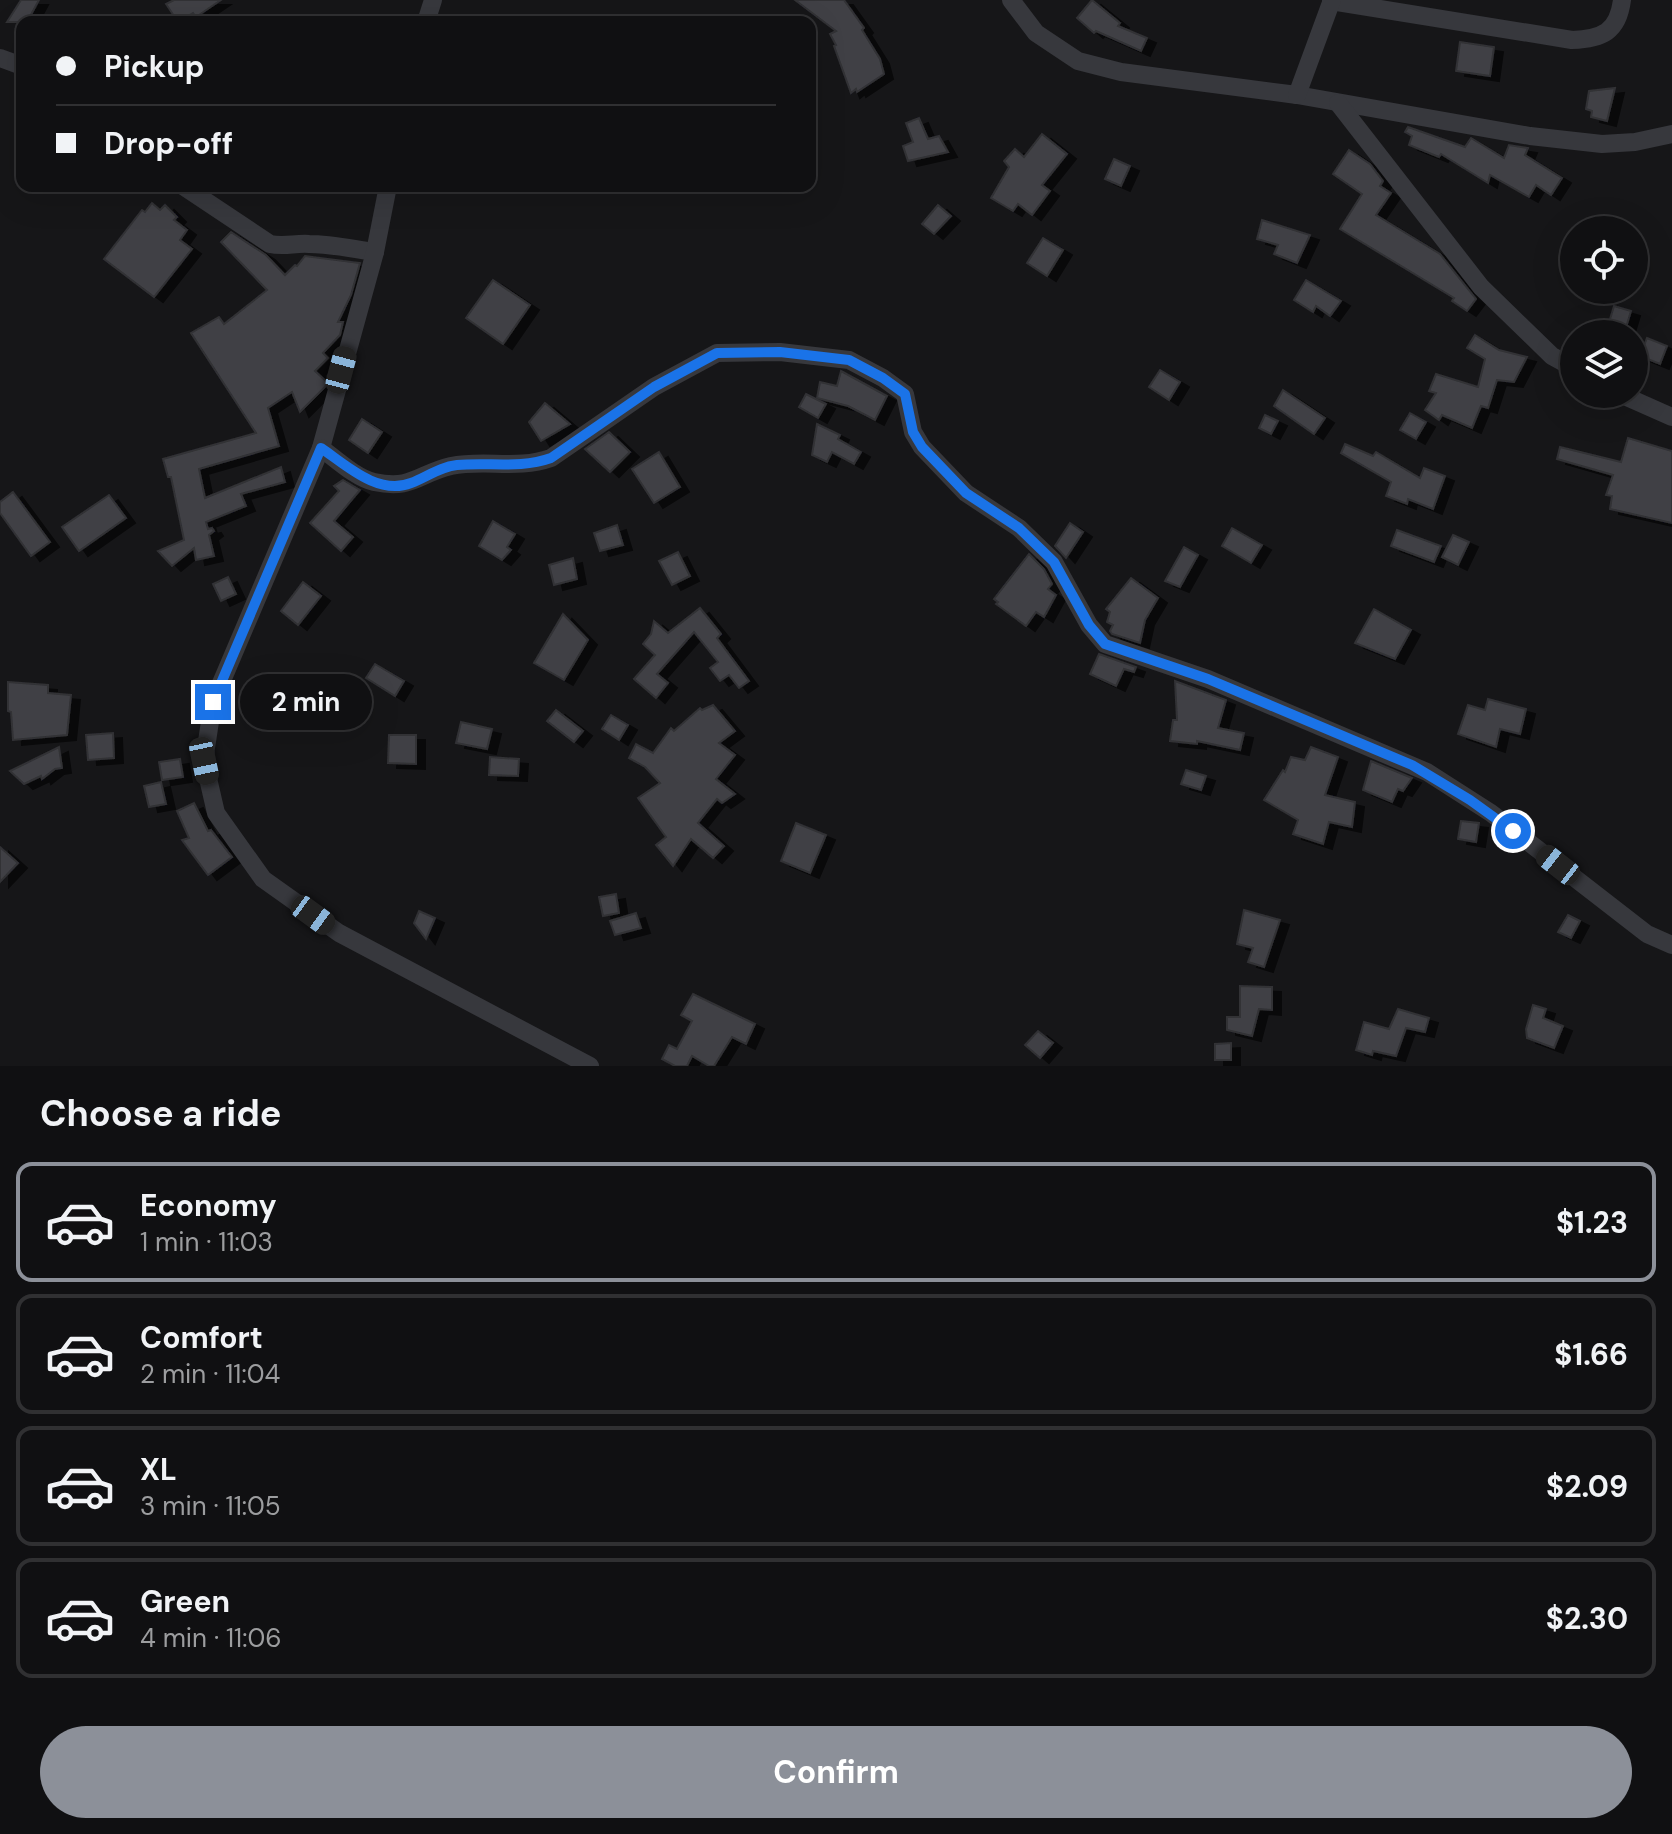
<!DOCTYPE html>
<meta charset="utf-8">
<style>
body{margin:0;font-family:"DM Sans",sans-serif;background:#19191b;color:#f1f3f6;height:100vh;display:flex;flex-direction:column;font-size:30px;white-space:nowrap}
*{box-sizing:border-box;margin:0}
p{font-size:26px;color:#9c9d9f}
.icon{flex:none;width:44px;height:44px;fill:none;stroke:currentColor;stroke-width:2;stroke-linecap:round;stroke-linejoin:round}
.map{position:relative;height:1066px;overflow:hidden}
.sheet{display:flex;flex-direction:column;background:#101012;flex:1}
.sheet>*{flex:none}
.guide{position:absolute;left:16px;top:16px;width:800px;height:176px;border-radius:16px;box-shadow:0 8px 32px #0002,0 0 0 2px #303032;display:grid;align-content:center;height:176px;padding:0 40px;background:#101012}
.fabs{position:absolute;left:1560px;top:216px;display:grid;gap:16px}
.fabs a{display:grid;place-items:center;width:88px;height:88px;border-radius:50%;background:#101012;box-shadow:0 8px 32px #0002,0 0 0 2px #303032;font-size:40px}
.end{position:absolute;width:36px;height:36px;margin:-18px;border:10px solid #1a73e8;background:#fff;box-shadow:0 0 0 4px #fff}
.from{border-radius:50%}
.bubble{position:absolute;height:56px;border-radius:28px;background:#101012;box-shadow:0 8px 32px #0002,0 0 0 2px #303032;font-size:26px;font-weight:700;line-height:56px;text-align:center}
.car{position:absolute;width:24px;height:48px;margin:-24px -12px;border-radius:10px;box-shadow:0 0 6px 2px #0007;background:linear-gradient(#222 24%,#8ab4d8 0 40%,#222 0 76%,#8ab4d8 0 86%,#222 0)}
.guide b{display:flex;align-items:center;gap:28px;height:76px;font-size:30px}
.guide b+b{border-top:2px solid #303032}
.guide i{width:20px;height:20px;background:#f1f3f6}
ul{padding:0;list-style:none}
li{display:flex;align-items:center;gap:24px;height:120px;margin:0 16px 12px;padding:0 24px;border:4px solid #303032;border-radius:16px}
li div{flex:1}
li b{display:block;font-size:30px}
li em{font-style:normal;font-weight:700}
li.active{border-color:#8c9099}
li>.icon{width:72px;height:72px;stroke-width:1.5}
h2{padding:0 40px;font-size:36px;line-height:96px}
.primary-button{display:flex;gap:16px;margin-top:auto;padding:16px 40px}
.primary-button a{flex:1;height:92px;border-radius:48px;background:#8c9099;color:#fff;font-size:32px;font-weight:700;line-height:92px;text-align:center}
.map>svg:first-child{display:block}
.building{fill:#404145;stroke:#303034;stroke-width:2;filter:url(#shadow)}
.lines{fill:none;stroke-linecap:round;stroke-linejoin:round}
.minor{stroke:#37383d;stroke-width:18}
.route{stroke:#1a73e8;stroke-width:10}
</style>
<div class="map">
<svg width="1672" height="1066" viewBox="0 0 1672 1066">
<defs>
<filter id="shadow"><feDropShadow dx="9" dy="5" stdDeviation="0" flood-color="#0009"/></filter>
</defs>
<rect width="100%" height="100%" fill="#161618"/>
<!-- building -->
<g class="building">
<polygon points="21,0 39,0 27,22 7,22"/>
<polygon points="174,0 221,0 196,17 193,13 178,22 166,4"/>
<polygon points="795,0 844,0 864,28 862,30 880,59 884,74 857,92 856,89 851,93 834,46 836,45 830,34 836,31"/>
<polygon points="1092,0 1120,23 1118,26 1147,38 1141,51 1096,31 1094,33 1077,18"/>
<polygon points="1460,42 1494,47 1490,76 1456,71"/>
<polygon points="1615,88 1607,121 1591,117 1592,111 1586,109 1589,91"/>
<polygon points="919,118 928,139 939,136 948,152 908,161 903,146 913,142 906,123"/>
<polygon points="1408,127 1465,147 1471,138 1504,158 1509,145 1528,148 1525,155 1562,178 1551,195 1536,185 1529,197 1490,175 1488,183 1441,154 1439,157 1409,145 1412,136 1405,132"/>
<polygon points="1042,134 1067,154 1042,185 1050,191 1032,215 1018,204 1013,211 991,198 1009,167 1004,161 1015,149 1024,157"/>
<polygon points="1349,150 1370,164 1383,181 1380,186 1391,193 1376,215 1440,254 1476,299 1467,311 1452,301 1454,298 1340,229 1362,194 1333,174"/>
<polygon points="1114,159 1130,166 1121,186 1105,179"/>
<polygon points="152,203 160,210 165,205 177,217 174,220 187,230 180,240 192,249 154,297 104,259 142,210 145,212"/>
<polygon points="938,205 951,216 934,234 922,224"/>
<polygon points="1262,220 1310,235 1297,263 1274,254 1278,245 1257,239"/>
<polygon points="231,232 266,255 285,275 295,265 297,266 305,256 360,263 351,295 338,322 343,322 340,335 323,353 328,358 315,371 327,382 325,387 300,412 292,392 268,408 279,446 199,469 205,498 281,467 285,482 241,494 246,506 206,522 208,529 212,528 214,531 209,535 214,556 196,560 194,548 172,566 158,551 184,540 171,477 168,477 163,459 256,433 191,333 219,317 224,324 267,290 221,242"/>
<polygon points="1043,238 1063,250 1047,276 1027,263"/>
<polygon points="493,280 530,305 503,344 466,318"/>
<polygon points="1306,280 1341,301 1330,316 1316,306 1313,312 1294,300"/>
<polygon points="1614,306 1631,311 1624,334 1607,329"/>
<polygon points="1475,335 1499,350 1527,357 1514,382 1497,380 1488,408 1481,406 1472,428 1442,415 1439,420 1425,410 1436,393 1429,391 1436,374 1478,387 1485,359 1467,348"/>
<polygon points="1647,338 1667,346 1660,364 1640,356"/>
<polygon points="1160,370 1180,382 1169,400 1149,387"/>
<polygon points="841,371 887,396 875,420 848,406 817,398 820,382 837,386"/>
<polygon points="1283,390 1325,418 1314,434 1274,406"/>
<polygon points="806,394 826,404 818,418 799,407"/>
<polygon points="545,403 570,424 541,441 529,422"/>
<polygon points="1410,413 1426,422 1416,439 1400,430"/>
<polygon points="1265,415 1278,421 1271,434 1259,428"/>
<polygon points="362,419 382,432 368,453 349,440"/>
<polygon points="817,424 840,435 838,439 861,452 854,464 832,452 827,462 812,455"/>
<polygon points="609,432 630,452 610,472 585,449"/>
<polygon points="1628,438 1672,451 1672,523 1610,509 1612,496 1606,495 1613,475 1557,459 1560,447 1621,462"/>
<polygon points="1345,444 1373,456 1376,452 1420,478 1424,468 1445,476 1433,509 1408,499 1407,504 1386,496 1391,482 1341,453"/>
<polygon points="659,452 680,487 654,503 632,469"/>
<polygon points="343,480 360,490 334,521 353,537 341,551 310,523 339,491 334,486"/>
<polygon points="13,492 50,542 31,556 0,513 0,502"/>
<polygon points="109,495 126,518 79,551 62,527"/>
<polygon points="493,521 515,534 507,547 511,550 502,560 479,546"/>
<polygon points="1070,523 1083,532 1066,558 1055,546"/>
<polygon points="617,525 623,545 600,551 594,533"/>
<polygon points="1232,528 1262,545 1251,563 1222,546"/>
<polygon points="1397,530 1441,546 1434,562 1391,546"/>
<polygon points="1453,535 1469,542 1458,565 1442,557"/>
<polygon points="1184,547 1198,555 1180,587 1165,581"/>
<polygon points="678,552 690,576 672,585 659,561"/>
<polygon points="1029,554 1044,569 1052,584 1048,589 1056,595 1044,617 1036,612 1026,626 996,604 998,602 994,599"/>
<polygon points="573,558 577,579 554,585 549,565"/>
<polygon points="228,577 236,594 221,601 213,584"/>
<polygon points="1131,578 1158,598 1145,620 1140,643 1112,634 1110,631 1113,625 1107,622 1110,612 1106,609"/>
<polygon points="303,582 321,596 298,625 281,611"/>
<polygon points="700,608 721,634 717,638 749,681 739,688 729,675 720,681 710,668 718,662 694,632 657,674 668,683 656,698 634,679 655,655 643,644 651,634 654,621 668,633"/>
<polygon points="1374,609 1411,630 1395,659 1355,643"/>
<polygon points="563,614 588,640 564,680 534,663"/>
<polygon points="1099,654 1136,667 1134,672 1124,669 1116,686 1090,674"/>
<polygon points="375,664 404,681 395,696 366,678"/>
<polygon points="1175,681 1226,700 1218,728 1244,733 1240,750 1197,741 1197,744 1170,741 1173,720 1177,720"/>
<polygon points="8,682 48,685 48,693 71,695 67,735 13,740 11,712 8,711"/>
<polygon points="1488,699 1526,709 1520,734 1500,729 1496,747 1458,734 1468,705 1485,710"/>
<polygon points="713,705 735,731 719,743 735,755 716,779 735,794 722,803 717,799 698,823 724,846 713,858 691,839 673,866 656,845 666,837 638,798 660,783 645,767 629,758 636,744 653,753 671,728 674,731 700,708 702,710"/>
<polygon points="556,710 583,731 574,742 547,721"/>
<polygon points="611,715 628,725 619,740 602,729"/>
<polygon points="461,722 492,729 487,749 456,743"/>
<polygon points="113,733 114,758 88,760 86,735"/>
<polygon points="389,735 416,735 416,764 388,763"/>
<polygon points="59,747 62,768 55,769 42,779 41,776 24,784 10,771"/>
<polygon points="1311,747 1338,757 1325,795 1355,802 1352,827 1329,822 1323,844 1293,834 1298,820 1264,800 1283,770 1285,772 1291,757 1305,760"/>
<polygon points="490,757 519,759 518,776 489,775"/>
<polygon points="180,759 183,777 162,780 159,762"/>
<polygon points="1371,761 1412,778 1403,791 1398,789 1392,802 1363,790"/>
<polygon points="1186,770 1206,776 1201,790 1181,784"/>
<polygon points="161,782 166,804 149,807 144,786"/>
<polygon points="194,803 208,831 211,830 232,857 208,875 182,840 189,838 177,811"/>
<polygon points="1461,821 1479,823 1476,842 1458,839"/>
<polygon points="796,823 826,835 810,873 781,861"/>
<polygon points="0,847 18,863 0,882"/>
<polygon points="616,894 619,913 603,916 599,897"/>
<polygon points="1244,910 1280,920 1264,967 1248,962 1253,948 1237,944"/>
<polygon points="419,911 435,918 426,939 414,923"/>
<polygon points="636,913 641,928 615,935 610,921"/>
<polygon points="1568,915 1580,921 1571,938 1558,932"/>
<polygon points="1240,986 1272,987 1272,1010 1259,1009 1252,1036 1227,1030 1227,1017 1240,1017"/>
<polygon points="693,994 755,1024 746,1044 732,1037 714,1066 709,1066 692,1056 687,1066 675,1066 662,1059 669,1045 677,1049 692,1021 681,1015"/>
<polygon points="1533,1005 1546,1009 1543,1018 1563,1026 1554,1048 1527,1038 1526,1029"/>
<polygon points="1398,1009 1429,1018 1425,1032 1406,1028 1396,1056 1373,1051 1372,1055 1356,1050 1364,1022 1389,1029"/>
<polygon points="1038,1031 1053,1043 1040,1058 1025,1045"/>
<polygon points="1231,1043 1231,1060 1215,1060 1215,1044"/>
</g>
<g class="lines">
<!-- minor -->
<g class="minor">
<polyline points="1011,0 1036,33 1078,61 1121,72 1297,95 1530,136 1602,144 1635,142 1672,134"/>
<path d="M1331,1L1572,40C1602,39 1618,32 1622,0"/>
<polyline points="426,22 433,0"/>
<polyline points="0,58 22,66"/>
<polyline points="1297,95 1332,0"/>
<polyline points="1338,103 1481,287 1552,356 1574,368"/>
<path d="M183,186L270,244C284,247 295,243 309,244C331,244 353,249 375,252"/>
<polyline points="388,186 375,252 321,448 213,702 204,761 216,813 263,879 339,933 590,1066"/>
<polyline points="1620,394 1672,417"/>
<path d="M321,448C336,459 356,478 374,482C413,490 417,474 451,466C485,459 517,470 551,458L654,387L717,353L780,352L849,360L883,378L905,394L913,432L922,447L966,493L1019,528L1054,562L1089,625L1105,644L1208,679L1427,772L1491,813L1647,934L1672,945"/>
</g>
</g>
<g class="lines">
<!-- route -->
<path class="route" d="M213,702L321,448C346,465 378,496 411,483C427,477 439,467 457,465C489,462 520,469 551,458L654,387L717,353L780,352L849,360L883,378L905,394L913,432L922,447L966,493L1019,528L1054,562L1089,625L1105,644L1208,679L1412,765L1470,800L1513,831"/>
</g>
</svg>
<div class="fabs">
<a><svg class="icon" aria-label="locate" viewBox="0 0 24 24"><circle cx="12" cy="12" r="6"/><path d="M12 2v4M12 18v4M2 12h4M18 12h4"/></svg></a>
<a><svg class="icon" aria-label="layers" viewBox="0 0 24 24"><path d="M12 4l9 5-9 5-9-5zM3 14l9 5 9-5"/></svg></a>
</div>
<i class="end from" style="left:1513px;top:831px"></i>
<i class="end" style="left:213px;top:702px"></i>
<div class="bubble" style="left:240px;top:674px;width:132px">2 min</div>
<i class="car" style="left:341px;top:370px;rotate:15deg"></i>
<i class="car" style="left:204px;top:761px;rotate:168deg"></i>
<i class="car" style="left:1558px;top:865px;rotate:308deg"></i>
<i class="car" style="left:313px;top:915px;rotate:126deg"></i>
<div class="guide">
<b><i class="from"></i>Pickup</b>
<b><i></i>Drop-off</b>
</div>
</div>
<section class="sheet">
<h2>Choose a ride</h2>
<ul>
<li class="active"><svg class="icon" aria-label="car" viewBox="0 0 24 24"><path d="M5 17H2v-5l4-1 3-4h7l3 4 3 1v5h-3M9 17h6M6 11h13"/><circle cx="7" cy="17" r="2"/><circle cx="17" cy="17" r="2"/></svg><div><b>Economy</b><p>1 min · 11:03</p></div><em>$1.23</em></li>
<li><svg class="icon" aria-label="car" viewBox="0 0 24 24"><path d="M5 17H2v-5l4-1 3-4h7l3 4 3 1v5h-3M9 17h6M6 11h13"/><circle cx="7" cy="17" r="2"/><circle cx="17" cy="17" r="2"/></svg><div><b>Comfort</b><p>2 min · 11:04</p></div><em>$1.66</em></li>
<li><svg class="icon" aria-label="car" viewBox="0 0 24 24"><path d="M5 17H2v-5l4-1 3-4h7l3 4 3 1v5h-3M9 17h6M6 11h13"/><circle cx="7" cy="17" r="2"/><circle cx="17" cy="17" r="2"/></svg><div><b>XL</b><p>3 min · 11:05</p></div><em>$2.09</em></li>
<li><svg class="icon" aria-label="car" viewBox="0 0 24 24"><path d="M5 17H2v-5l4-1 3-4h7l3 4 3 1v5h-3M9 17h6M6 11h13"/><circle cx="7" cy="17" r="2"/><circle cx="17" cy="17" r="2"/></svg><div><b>Green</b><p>4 min · 11:06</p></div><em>$2.30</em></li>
</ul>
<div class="primary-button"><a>Confirm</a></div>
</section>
